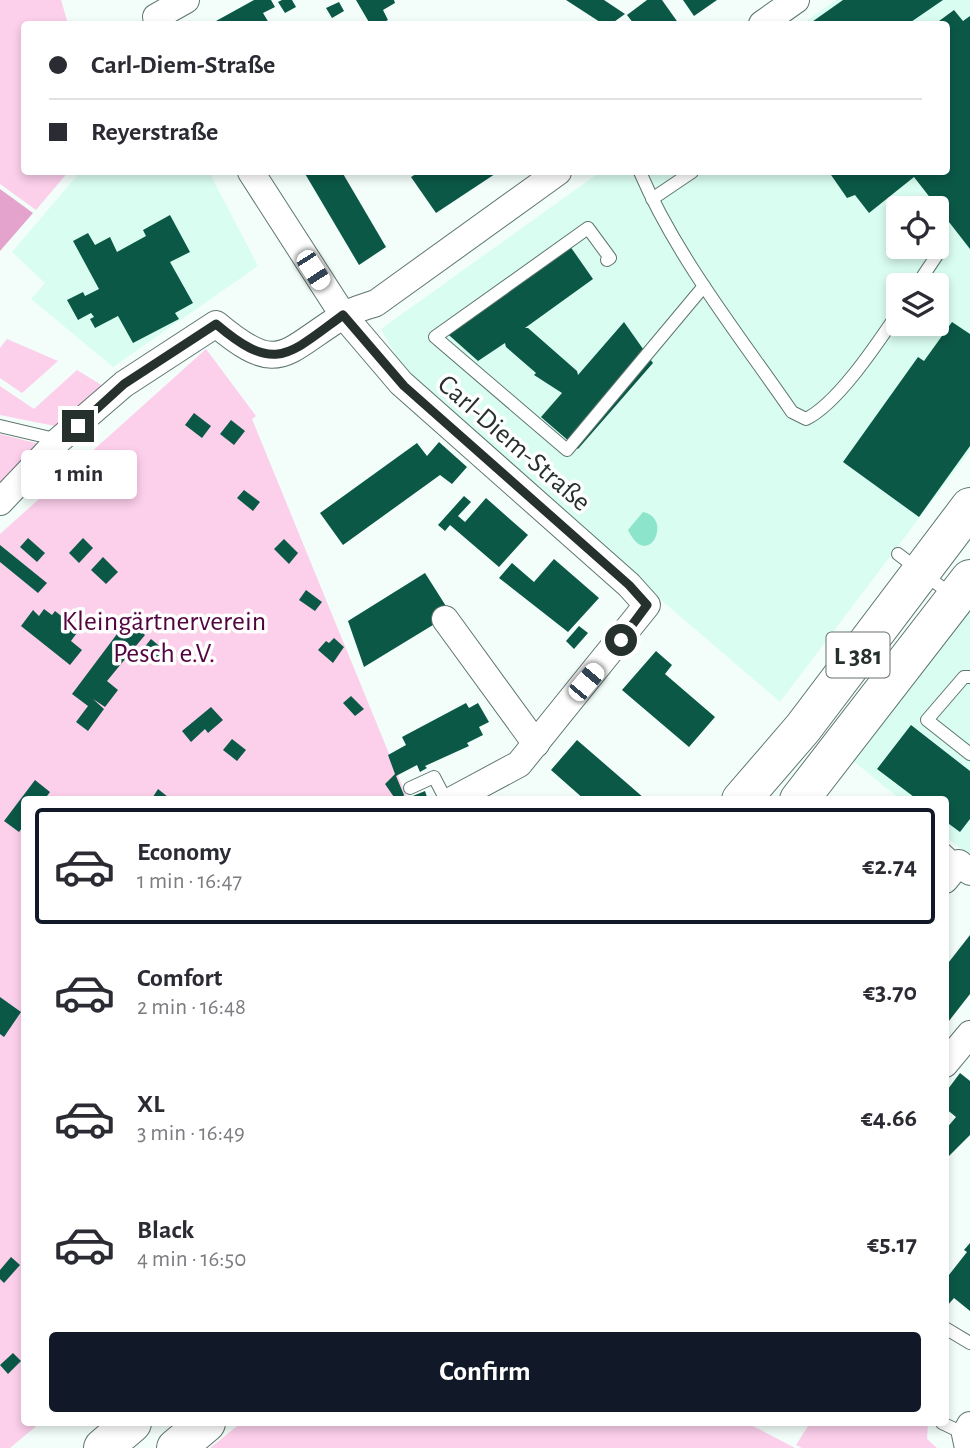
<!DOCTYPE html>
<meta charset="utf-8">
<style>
body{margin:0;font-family:"Alegreya Sans",sans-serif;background:#f2f2f3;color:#2b2b33;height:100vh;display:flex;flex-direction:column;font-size:26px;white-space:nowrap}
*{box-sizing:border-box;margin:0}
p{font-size:23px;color:#7c7c81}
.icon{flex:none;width:38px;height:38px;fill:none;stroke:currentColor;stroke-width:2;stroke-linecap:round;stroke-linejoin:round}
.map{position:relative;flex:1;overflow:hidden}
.details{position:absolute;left:21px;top:796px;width:928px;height:630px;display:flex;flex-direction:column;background:#fff;border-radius:7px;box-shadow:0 4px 10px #0003}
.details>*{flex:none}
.guide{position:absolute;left:21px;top:21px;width:929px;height:154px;border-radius:7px;box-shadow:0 4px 10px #0003;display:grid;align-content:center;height:154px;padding:0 28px;background:#fff}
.controls{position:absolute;left:886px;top:196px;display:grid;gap:14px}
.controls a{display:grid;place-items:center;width:63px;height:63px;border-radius:7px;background:#fff;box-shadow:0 4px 10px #0003;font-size:35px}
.end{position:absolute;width:32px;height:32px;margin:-16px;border:9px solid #26302d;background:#fff;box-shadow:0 0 0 4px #fff}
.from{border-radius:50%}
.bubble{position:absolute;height:49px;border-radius:7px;background:#fff;box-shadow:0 4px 10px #0003;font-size:23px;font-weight:600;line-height:49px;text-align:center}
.car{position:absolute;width:21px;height:42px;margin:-21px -10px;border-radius:9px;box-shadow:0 0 5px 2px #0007;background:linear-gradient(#fff 24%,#345 0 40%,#fff 0 76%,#345 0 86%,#fff 0)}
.guide b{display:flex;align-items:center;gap:24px;height:66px;font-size:26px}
.guide b+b{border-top:2px solid #e1e1e2}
.guide i{width:18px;height:18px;background:#2b2b33}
ul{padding:12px 0 0;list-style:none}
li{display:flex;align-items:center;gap:21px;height:116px;margin:0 14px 10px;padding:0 14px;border:4px solid transparent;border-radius:7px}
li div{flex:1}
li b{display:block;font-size:26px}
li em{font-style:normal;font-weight:600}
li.current{border-color:#111827}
li>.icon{width:63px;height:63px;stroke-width:1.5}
.button{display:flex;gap:14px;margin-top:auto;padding:14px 28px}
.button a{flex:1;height:80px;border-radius:7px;background:#111827;color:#fff;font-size:28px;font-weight:600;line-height:80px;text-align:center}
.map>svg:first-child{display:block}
.built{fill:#dafdf1;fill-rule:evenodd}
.green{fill:#fccfeb}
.forest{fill:#e4a3cc}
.water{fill:#8ce5ca}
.building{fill:#0b5847}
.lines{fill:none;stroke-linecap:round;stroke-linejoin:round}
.lane-casing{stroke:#5f766f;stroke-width:14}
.street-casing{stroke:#5f766f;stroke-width:28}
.primary-casing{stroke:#5f766f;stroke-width:40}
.lane{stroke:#fff;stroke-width:12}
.street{stroke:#fff;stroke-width:26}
.primary{stroke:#fff;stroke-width:38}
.route{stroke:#26302d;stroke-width:9}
.labels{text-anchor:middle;stroke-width:7;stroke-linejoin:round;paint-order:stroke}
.shield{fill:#fff;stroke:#676e6c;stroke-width:2}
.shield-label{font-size:26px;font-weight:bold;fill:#26302d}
.street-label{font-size:28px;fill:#26302d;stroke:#fff}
.park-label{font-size:28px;fill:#52043f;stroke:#fff}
</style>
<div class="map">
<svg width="970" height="1448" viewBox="0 0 970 1448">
<rect width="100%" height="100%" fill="#f3fefa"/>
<!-- built -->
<g class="built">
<path d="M836,0H970V451L780,702L564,517L408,378L381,329L600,172H947V24H802ZM898,208H936V247H898ZM898,285H936V324H898Z"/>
<polygon points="80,172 209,172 258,266 113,367 31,299 45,283 12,252"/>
<polygon points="970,604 970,856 945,836 945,800 901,800 850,758"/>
</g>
<!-- green -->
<g class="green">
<polygon points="0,0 61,0 68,24 24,24 24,172 68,172 36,210 0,184"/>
<polygon points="7,339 58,361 22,393 0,378 0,348"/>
<polygon points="206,349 256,416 252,419 408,800 24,800 24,1423 40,1423 10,1448 0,1448 0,534"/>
<polygon points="77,370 103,386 60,427 0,415 0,386 34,409"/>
<polygon points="0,434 47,446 0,494"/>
<polygon points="241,1423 747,1423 795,1448 210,1448"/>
<polygon points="810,1423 928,1423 927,1439 937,1448 802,1448 796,1445"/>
</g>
<!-- forest -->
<polygon class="forest" points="0,189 33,213 0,251"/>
<!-- water -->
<path class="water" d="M643,512C674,518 648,572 628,530Z"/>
<!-- building -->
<g class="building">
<polygon points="254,0 271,0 275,7 263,13 269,23 218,24 216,21"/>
<polygon points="282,0 292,0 296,7 285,13 278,2"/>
<polygon points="356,0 394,0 395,3 383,10 388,20 380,24 370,24"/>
<polygon points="566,0 604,0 625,14 611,24 603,24"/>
<polygon points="647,0 662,0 679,24 634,24 627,15"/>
<polygon points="683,0 717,0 694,16"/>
<polygon points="843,0 943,0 908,24 809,24"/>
<polygon points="339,2 344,11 332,18 326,8"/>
<polygon points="954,10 963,21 970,16 970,249 914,177 869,213 855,195 847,198 829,172 947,172 947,24 935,24"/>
<polygon points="304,172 342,172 386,247 359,265"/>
<polygon points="419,172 498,172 436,213 411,177"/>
<polygon points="170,215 190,252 170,262 193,303 175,313 179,319 133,343 118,316 95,328 90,319 94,317 91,313 78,320 67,300 83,292 85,296 99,289 73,241 88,233 95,245 110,237 117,252 146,236 143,230"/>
<polygon points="565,239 593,279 525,328 528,328 577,371 578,375 624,322 653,363 578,449 541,417 562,393 534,375 536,373 506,347 505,343 478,361 441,328"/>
<polygon points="952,322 970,334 970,446 919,517 843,462 918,357 924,361"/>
<polygon points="194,413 211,426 202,438 185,425"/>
<polygon points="231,420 245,431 234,445 220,434"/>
<polygon points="439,442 467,467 452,484 440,475 343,545 320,513 417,443 427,456"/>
<polygon points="244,490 260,502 253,511 237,498"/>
<polygon points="464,496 471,502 458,516 465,522 486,498 528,535 499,567 450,525 445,531 438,525"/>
<polygon points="28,538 45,553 37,562 20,547"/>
<polygon points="83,538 93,548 79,563 69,553"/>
<polygon points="284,539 298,553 289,564 274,549"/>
<polygon points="0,545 47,583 38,593 0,562"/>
<polygon points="103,557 118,572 106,584 91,570"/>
<polygon points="554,559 599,598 568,632 499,578 512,563 534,582"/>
<polygon points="425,573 451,614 364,667 348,621"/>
<polygon points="306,590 322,602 315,611 299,600"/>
<polygon points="44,609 52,615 55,611 79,630 71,641 82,650 70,665 21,626 33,610 39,616"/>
<polygon points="129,622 145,635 107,681 118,690 105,707 93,699 104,709 88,731 76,722 88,706 72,694 117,634 119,635"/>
<polygon points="579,626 588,633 574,649 566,641"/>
<polygon points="334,638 344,647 333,663 318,650 326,641 329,643"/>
<polygon points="151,639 170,655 161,665 143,649"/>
<polygon points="656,651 672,665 665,674 715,717 689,747 622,690"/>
<polygon points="351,696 364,709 355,716 343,703"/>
<polygon points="466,703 469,708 478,703 489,722 479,727 483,735 467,743 469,746 425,766 427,768 420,772 417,765 396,776 404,795 401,800 396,800 385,784 395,774 388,755 406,745 402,737"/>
<polygon points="211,707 223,720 208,733 205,729 191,742 182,731"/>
<polygon points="911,725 970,771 970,819 960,832 945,821 945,800 918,800 877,769"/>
<polygon points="232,739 246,750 237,761 223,750"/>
<polygon points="577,740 644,798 642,800 585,800 551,770"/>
<polygon points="35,780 50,792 44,800 24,800 24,830 22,828 19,832 4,821"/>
<polygon points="158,789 168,797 173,800 151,800"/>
<polygon points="425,791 428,800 403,800"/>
<polygon points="970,935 970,994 945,1026 945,967"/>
<polygon points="0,997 21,1012 4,1037 0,1034"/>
<polygon points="960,1073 970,1081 970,1135 945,1160 945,1130 956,1117 945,1108 945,1093"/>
<polygon points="970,1243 970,1311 954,1298 947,1306 945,1305 945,1280 967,1252 964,1250"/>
<polygon points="11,1257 20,1265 4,1283 0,1279 0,1270"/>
<polygon points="13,1353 21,1361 8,1374 0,1365"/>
</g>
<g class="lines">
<!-- lane casing -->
<g class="lane-casing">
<g id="lane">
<path d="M640,172C677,258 739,335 792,412L806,419C838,403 877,344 898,313"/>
<polyline points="652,199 692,172"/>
<polyline points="607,260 610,258 588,228 435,337 567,450 704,286"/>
<polyline points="917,285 937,255"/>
<polyline points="0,426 59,440"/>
<polyline points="898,554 953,596"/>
<polyline points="970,677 964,677 927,720 970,754"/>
<polyline points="410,788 434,777 446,800"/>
<polyline points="945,850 959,863"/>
<polyline points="945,1328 970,1343"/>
<polyline points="942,1423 965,1434"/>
</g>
</g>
<!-- street casing -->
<g class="street-casing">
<g id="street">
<polyline points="156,17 186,0"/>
<polyline points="762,24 796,0"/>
<polyline points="251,172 343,315 401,383 629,585 647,605 519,764 452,800"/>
<path d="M0,502L59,440L124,384L216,324C279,377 283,353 341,317C351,310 365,307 376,303L558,172"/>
<polyline points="445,619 536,744"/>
<polyline points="945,880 959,863 970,872"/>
<polyline points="945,1064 970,1034"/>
<polyline points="968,1448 965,1434 970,1425"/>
</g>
</g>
<!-- primary casing -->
<g class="primary-casing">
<g id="primary">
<polyline points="741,800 803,728 970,507"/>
<polyline points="799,800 970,579"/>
<polyline points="103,1448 132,1423"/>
<polyline points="176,1448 206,1423"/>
</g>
</g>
<!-- lane -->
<use href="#lane" class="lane"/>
<!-- street -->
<use href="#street" class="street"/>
<!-- primary -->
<use href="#primary" class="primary"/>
</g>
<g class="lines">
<!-- route -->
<path class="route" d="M78,426L124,384L216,324C275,374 287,356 343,315L404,386L629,585L647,605L621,640"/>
</g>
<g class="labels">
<!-- shield labels -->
<rect class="shield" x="826.5" y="632.5" width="63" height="45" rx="5"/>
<g class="shield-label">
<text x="858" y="664">L 381</text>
</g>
<!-- street labels -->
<g class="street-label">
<text transform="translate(515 442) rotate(41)" y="10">Carl-Diem-Straße</text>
</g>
<!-- park labels -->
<g class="park-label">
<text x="164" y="630">Kleingärtnerverein<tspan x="164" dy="32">Pesch e.V.</tspan></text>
</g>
</g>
</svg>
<div class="controls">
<a><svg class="icon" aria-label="locate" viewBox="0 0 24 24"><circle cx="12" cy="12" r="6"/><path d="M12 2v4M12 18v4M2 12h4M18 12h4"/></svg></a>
<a><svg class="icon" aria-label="layers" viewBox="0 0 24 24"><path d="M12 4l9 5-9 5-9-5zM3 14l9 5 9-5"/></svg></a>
</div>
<i class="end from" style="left:621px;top:640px"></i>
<i class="end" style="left:78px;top:426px"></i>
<div class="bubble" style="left:21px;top:450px;width:116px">1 min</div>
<i class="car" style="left:313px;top:270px;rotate:147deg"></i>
<i class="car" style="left:586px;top:682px;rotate:40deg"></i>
<div class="guide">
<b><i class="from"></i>Carl-Diem-Straße</b>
<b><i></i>Reyerstraße</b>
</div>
<section class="details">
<ul>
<li class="current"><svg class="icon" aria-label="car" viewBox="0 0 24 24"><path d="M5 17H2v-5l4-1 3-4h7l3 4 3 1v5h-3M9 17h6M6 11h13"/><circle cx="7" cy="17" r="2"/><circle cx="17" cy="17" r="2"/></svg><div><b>Economy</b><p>1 min · 16:47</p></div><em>€2.74</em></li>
<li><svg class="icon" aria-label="car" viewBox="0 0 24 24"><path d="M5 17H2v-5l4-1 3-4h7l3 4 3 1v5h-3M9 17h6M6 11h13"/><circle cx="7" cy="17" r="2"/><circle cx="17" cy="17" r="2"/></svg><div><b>Comfort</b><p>2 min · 16:48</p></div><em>€3.70</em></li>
<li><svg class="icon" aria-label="car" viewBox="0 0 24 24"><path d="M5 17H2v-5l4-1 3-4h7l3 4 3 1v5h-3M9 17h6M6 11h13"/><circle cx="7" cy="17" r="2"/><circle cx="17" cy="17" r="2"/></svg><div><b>XL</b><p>3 min · 16:49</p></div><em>€4.66</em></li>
<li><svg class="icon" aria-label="car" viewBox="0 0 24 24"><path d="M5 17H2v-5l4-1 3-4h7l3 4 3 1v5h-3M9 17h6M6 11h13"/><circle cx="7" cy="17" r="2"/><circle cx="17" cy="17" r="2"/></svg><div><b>Black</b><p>4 min · 16:50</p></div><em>€5.17</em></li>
</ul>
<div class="button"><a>Confirm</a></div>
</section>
</div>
